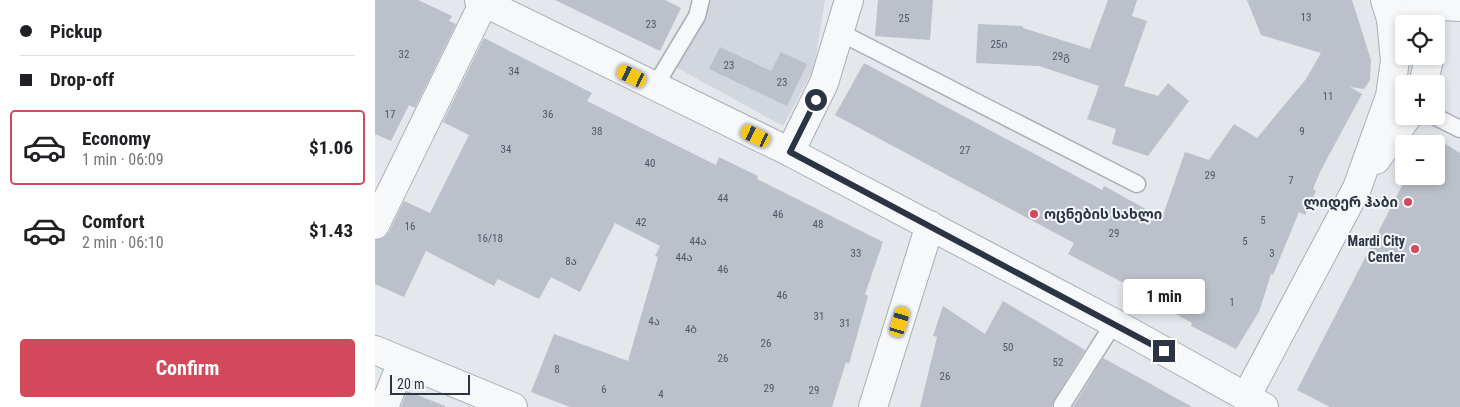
<!DOCTYPE html>
<meta charset="utf-8">
<style>
body{margin:0;font-family:"Roboto Condensed","Noto Sans Georgian",sans-serif;background:#f2f2f2;color:#202124;height:100vh;display:flex;flex-direction:column;font-size:19px;white-space:nowrap}
*{box-sizing:border-box;margin:0}
p{font-size:16px;color:#757577}
.icon{flex:none;width:28px;height:28px;fill:none;stroke:currentColor;stroke-width:2;stroke-linecap:round;stroke-linejoin:round}
.map{position:relative;flex:1;overflow:hidden}
.panel{display:flex;flex-direction:column;background:#fff;width:375px}
.panel>*{flex:none}
.top-card{display:grid;align-content:center;height:110px;padding:0 20px;background:#fff}
.controls{position:absolute;left:1020px;top:15px;display:grid;gap:10px}
.controls a{display:grid;place-items:center;width:50px;height:50px;border-radius:5px;background:#fff;box-shadow:0 2px 8px #0003;font-size:25px}
.scale{position:absolute;left:15px;bottom:12px;width:80px;box-sizing:border-box;padding-left:5px;border:2px solid #2b3445;border-top:0;font-size:14px;line-height:18px;white-space:nowrap;color:#2b3445;-webkit-text-stroke:4px #f4f6f9;paint-order:stroke}
.end{position:absolute;width:22px;height:22px;margin:-11px;border:6px solid #2b3445;background:#fff;box-shadow:0 0 0 2px #fff}
.from{border-radius:50%}
.bubble{position:absolute;height:35px;border-radius:5px;background:#fff;box-shadow:0 2px 8px #0003;font-size:16px;font-weight:700;line-height:35px;text-align:center}
.car{position:absolute;width:15px;height:30px;margin:-15px -8px;border-radius:6px;box-shadow:0 0 4px 1px #0007;background:linear-gradient(#f5c518 24%,#345 0 40%,#f5c518 0 76%,#345 0 86%,#f5c518 0)}
.top-card b{display:flex;align-items:center;gap:18px;height:48px;font-size:19px}
.top-card b+b{border-top:1px solid #e0e0e0}
.top-card i{width:12px;height:12px;background:#202124}
ul{padding:0;list-style:none}
li{display:flex;align-items:center;gap:15px;height:75px;margin:0 10px 8px;padding:0 10px;border:2px solid transparent;border-radius:5px}
li div{flex:1}
li b{display:block;font-size:19px}
li em{font-style:normal;font-weight:700}
li.on{border-color:#d1495b}
li>.icon{width:45px;height:45px;stroke-width:1.5}
.action{display:flex;gap:10px;margin-top:auto;padding:10px 20px}
.action a{flex:1;height:58px;border-radius:5px;background:#d1495b;color:#fff;font-size:20px;font-weight:700;line-height:58px;text-align:center}
main{display:flex;flex:1;min-height:0}
.map>svg:first-child{display:block}
.built{fill:#d2d6de}
.building{fill:#bbc0ca}
.lines{fill:none;stroke-linecap:round;stroke-linejoin:round}
.service-casing{stroke:#a9aeb7;stroke-width:19}
.minor-casing{stroke:#a9aeb7;stroke-width:30}
.tertiary-casing{stroke:#a9aeb7;stroke-width:30}
.service{stroke:#f7f8fa;stroke-width:16}
.minor{stroke:#f7f8fa;stroke-width:28}
.tertiary{stroke:#f7f8fa;stroke-width:28}
.route{stroke:#2b3445;stroke-width:6}
.poi-dot{fill:#d1495b;stroke:#f4f6f9;stroke-width:2}
.labels{text-anchor:middle;stroke-width:4;stroke-linejoin:round;paint-order:stroke}
.number-label{font-size:11px;fill:#4f5766}
.poi-label{font-size:14px;font-weight:bold;fill:#2b3445;stroke:#f4f6f9;text-anchor:end}
</style>
<main>
<section class="panel">
<div class="top-card">
<b><i class="from"></i>Pickup</b>
<b><i></i>Drop-off</b>
</div>
<ul>
<li class="on"><svg class="icon" aria-label="car" viewBox="0 0 24 24"><path d="M5 17H2v-5l4-1 3-4h7l3 4 3 1v5h-3M9 17h6M6 11h13"/><circle cx="7" cy="17" r="2"/><circle cx="17" cy="17" r="2"/></svg><div><b>Economy</b><p>1 min · 06:09</p></div><em>$1.06</em></li>
<li><svg class="icon" aria-label="car" viewBox="0 0 24 24"><path d="M5 17H2v-5l4-1 3-4h7l3 4 3 1v5h-3M9 17h6M6 11h13"/><circle cx="7" cy="17" r="2"/><circle cx="17" cy="17" r="2"/></svg><div><b>Comfort</b><p>2 min · 06:10</p></div><em>$1.43</em></li>
</ul>
<div class="action"><a>Confirm</a></div>
</section>
<div class="map">
<svg width="1085" height="407" viewBox="0 0 1085 407">
<rect width="100%" height="100%" fill="#e4e7ec"/>
<!-- built -->
<polygon class="built" points="329,0 450,0 439,68 408,126 297,65"/>
<!-- building -->
<g class="building">
<polygon points="0,0 43,0 77,16 74,21 81,24 40,108 34,105 16,141 0,134"/>
<polygon points="180,0 290,0 306,8 285,51"/>
<polygon points="503,0 558,0 555,40 500,36"/>
<polygon points="733,0 762,0 757,16 772,21 749,86 783,96 793,83 814,101 773,156 737,144 741,129 712,119 724,86 664,66 601,63 603,24 648,26 648,28 715,49"/>
<polygon points="872,0 977,0 996,60 995,80 989,89 975,87 987,94 946,170 938,189 941,191 930,215 924,212 898,275 896,274 884,312 861,349 816,326 817,323 763,293 764,291 693,254 699,243 460,115 489,63 727,190 729,186 787,218 810,152 834,160 859,124 882,138 931,79 946,53 886,35"/>
<polygon points="109,38 217,93 212,101 341,165 344,157 383,176 382,179 508,242 490,294 493,296 474,364 471,362 457,407 195,407 156,392 179,334 253,361 283,257 280,256 285,246 240,223 205,292 176,277 164,299 123,279 119,286 51,251 29,297 0,284 0,240 8,238 14,232 29,201 55,213 94,135 68,122"/>
<polygon points="345,47 396,71 406,52 432,64 412,106 334,69"/>
<polygon points="1054,134 1085,153 1085,407 955,407 922,390 1032,176 1061,176 1061,144 1049,144"/>
<polygon points="628,301 710,350 679,400 677,407 545,407 562,337 558,336 568,306 610,334"/>
<polygon points="728,358 774,383 817,407 698,407"/>
<polygon points="32,391 70,406 70,407 26,407"/>
</g>
<g class="lines">
<!-- service casing -->
<g class="service-casing">
<g id="service">
<polyline points="466,33 762,184"/>
<polyline points="280,86 322,16 326,0"/>
<polyline points="1059,116 1085,129"/>
<polyline points="687,405 739,323"/>
</g>
</g>
<!-- minor casing -->
<g class="minor-casing">
<g id="minor">
<polyline points="415,152 449,83 474,0"/>
<polyline points="0,225 109,2"/>
<polyline points="0,350 138,407"/>
<polyline points="9,407 27,362"/>
<polyline points="498,407 555,225"/>
</g>
</g>
<!-- tertiary casing -->
<g class="tertiary-casing">
<g id="tertiary">
<polyline points="104,0 415,152 739,323 889,407"/>
<polyline points="1016,19 1052,5 1085,7"/>
<polyline points="1048,84 1055,56"/>
<polyline points="1001,160 1033,116"/>
<polyline points="871,397 982,188 1015,96 1020,61 1016,19 1010,0"/>
</g>
</g>
<!-- service -->
<use href="#service" class="service"/>
<!-- minor -->
<use href="#minor" class="minor"/>
<!-- tertiary -->
<use href="#tertiary" class="tertiary"/>
</g>
<g class="lines">
<!-- route -->
<polyline class="route" points="441,100 415,152 789,351"/>
</g>
<!-- markers -->
<g class="poi-dot">
<circle cx="1033" cy="202" r="5"/>
<circle cx="659" cy="214" r="5"/>
<circle cx="1040" cy="249" r="5"/>
</g>
<g class="labels">
<!-- number labels -->
<g class="number-label">
<text x="931" y="21">13</text>
<text x="529" y="22">25</text>
<text x="276" y="28">23</text>
<text x="624" y="48">25ი</text>
<text x="29" y="58">32</text>
<text x="686" y="60">29გ</text>
<text x="354" y="69">23</text>
<text x="139" y="75">34</text>
<text x="407" y="86">23</text>
<text x="953" y="100">11</text>
<text x="15" y="118">17</text>
<text x="173" y="118">36</text>
<text x="222" y="135">38</text>
<text x="927" y="135">9</text>
<text x="131" y="153">34</text>
<text x="590" y="154">27</text>
<text x="275" y="167">40</text>
<text x="835" y="179">29</text>
<text x="916" y="184">7</text>
<text x="348" y="202">44</text>
<text x="403" y="218">46</text>
<text x="888" y="224">5</text>
<text x="266" y="226">42</text>
<text x="443" y="228">48</text>
<text x="35" y="230">16</text>
<text x="739" y="237">29</text>
<text x="115" y="242">16/18</text>
<text x="323" y="245">44ა</text>
<text x="870" y="245">5</text>
<text x="481" y="257">33</text>
<text x="897" y="257">3</text>
<text x="309" y="261">44ა</text>
<text x="196" y="265">8ა</text>
<text x="348" y="273">46</text>
<text x="407" y="299">46</text>
<text x="857" y="306">1</text>
<text x="444" y="320">31</text>
<text x="279" y="325">4ა</text>
<text x="470" y="327">31</text>
<text x="316" y="333">4ბ</text>
<text x="391" y="347">26</text>
<text x="633" y="351">50</text>
<text x="348" y="362">26</text>
<text x="683" y="366">52</text>
<text x="182" y="373">8</text>
<text x="570" y="380">26</text>
<text x="394" y="392">29</text>
<text x="229" y="393">6</text>
<text x="439" y="394">29</text>
<text x="286" y="398">4</text>
</g>
<!-- poi labels -->
<g class="poi-label">
<text x="1023" y="207">ლიდერ ჰაბი</text>
<text x="669" y="219" text-anchor="start">ოცნების სახლი</text>
<text x="1030" y="246">Mardi City<tspan x="1030" dy="16">Center</tspan></text>
</g>
</g>
</svg>
<div class="controls">
<a><svg class="icon" aria-label="locate" viewBox="0 0 24 24"><circle cx="12" cy="12" r="6"/><path d="M12 2v4M12 18v4M2 12h4M18 12h4"/></svg></a>
<a>+</a>
<a>−</a>
</div>
<div class="scale">20 m</div>
<i class="end from" style="left:441px;top:100px"></i>
<i class="end" style="left:789px;top:351px"></i>
<div class="bubble" style="left:748px;top:279px;width:82px">1 min</div>
<i class="car" style="left:257px;top:76px;rotate:296deg"></i>
<i class="car" style="left:381px;top:136px;rotate:296deg"></i>
<i class="car" style="left:525px;top:322px;rotate:17deg"></i>
</div>
</main>
